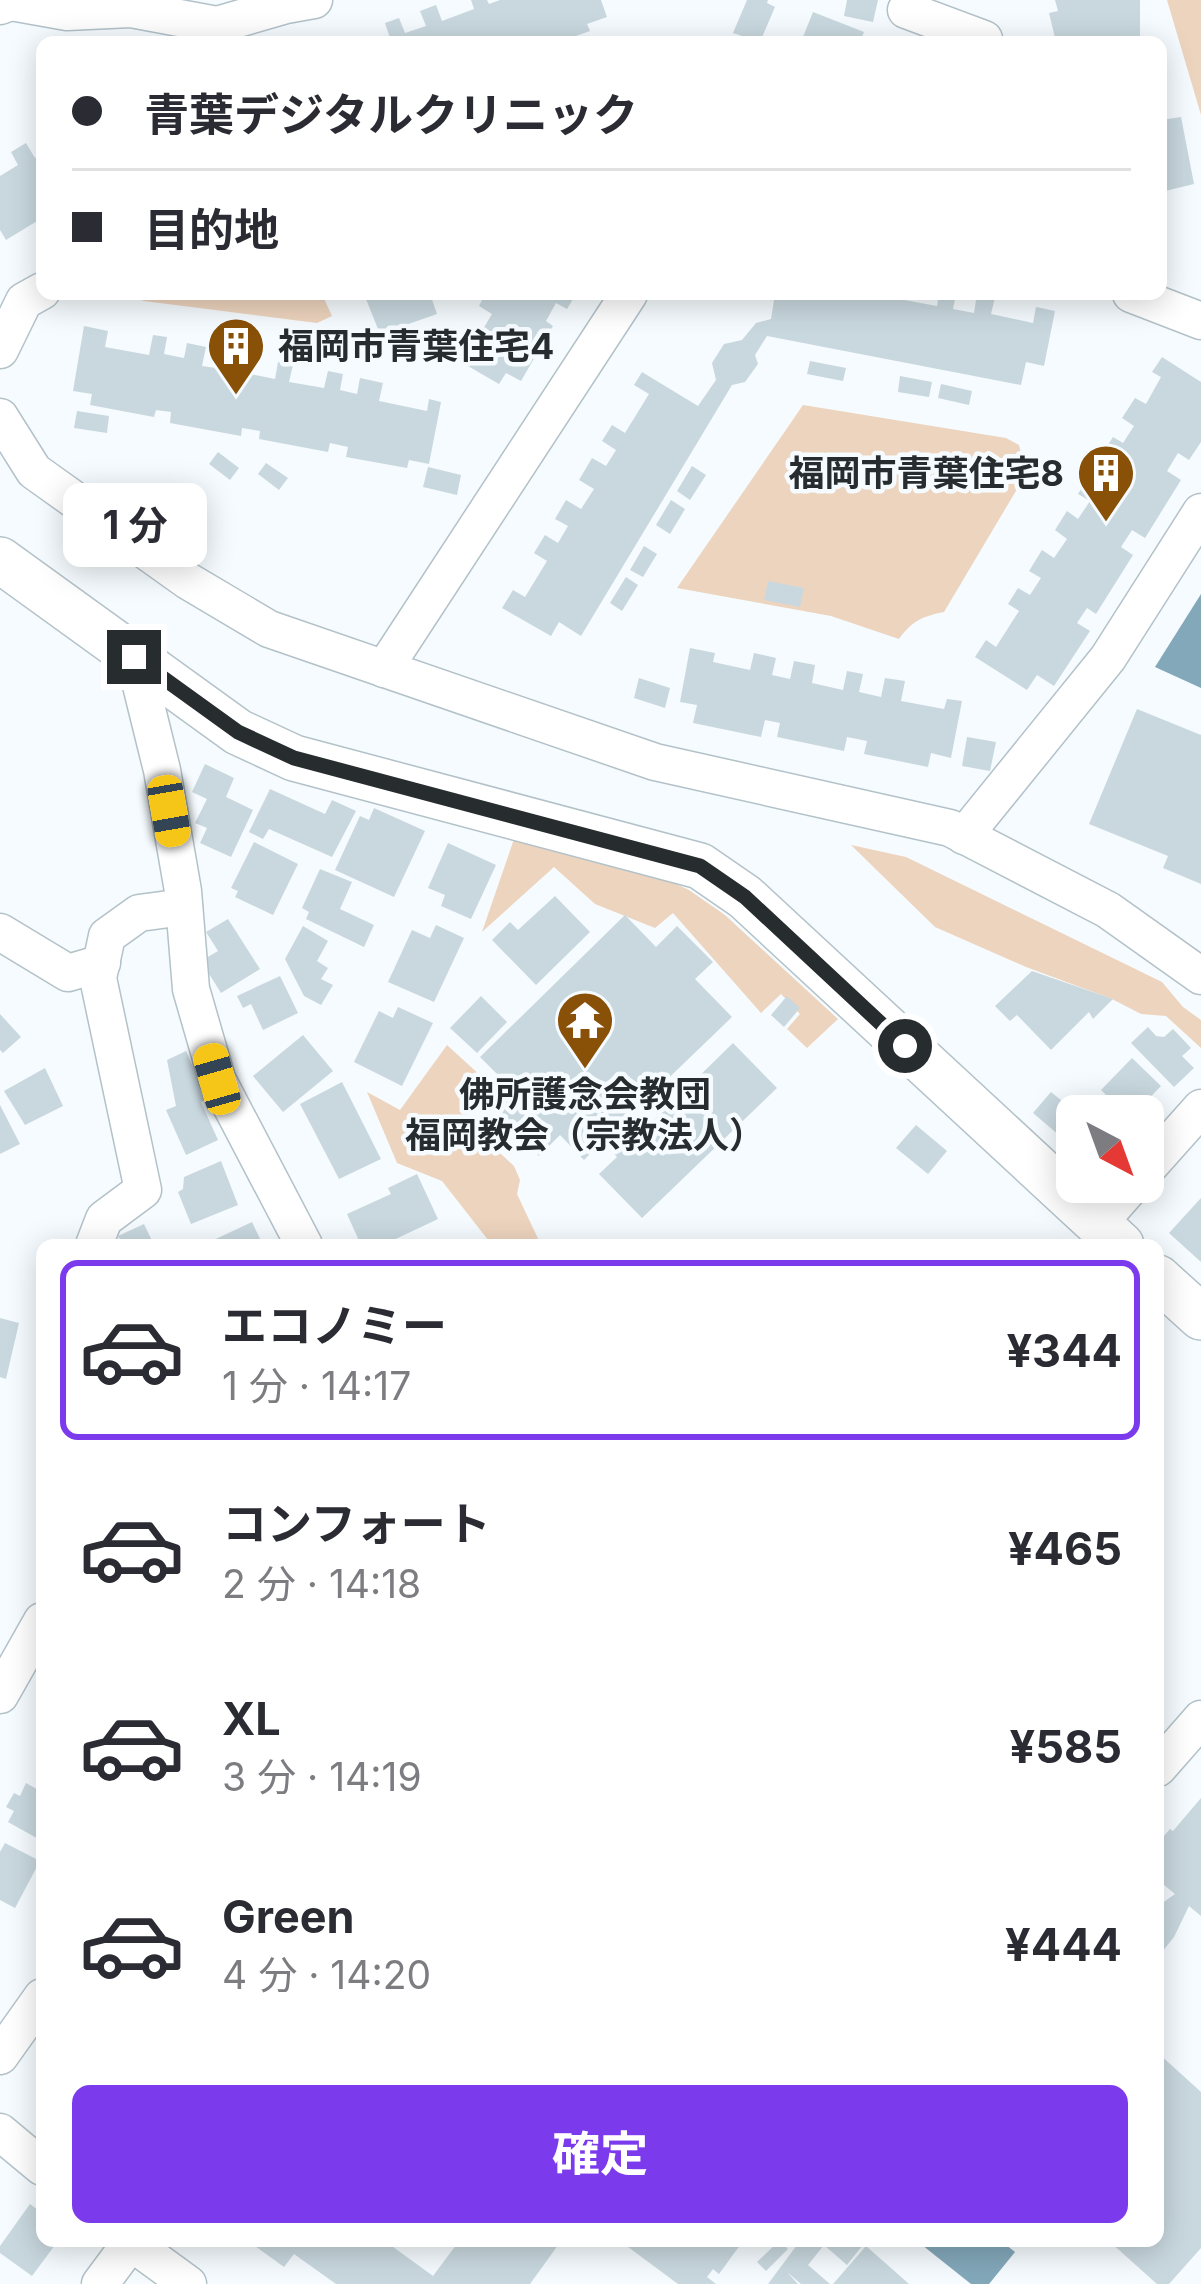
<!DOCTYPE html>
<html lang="ja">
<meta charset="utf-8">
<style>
body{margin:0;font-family:Inter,"Noto Sans JP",sans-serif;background:#f2f2f3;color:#2b2b33;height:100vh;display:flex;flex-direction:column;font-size:45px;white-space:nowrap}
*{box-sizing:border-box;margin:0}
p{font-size:39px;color:#7c7c81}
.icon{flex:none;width:66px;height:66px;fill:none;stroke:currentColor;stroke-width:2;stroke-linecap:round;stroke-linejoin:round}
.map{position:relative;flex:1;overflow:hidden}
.side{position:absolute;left:36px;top:1239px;width:1128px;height:1008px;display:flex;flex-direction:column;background:#fff;border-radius:18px;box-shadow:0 6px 30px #0003}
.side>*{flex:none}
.guide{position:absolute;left:36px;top:36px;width:1131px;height:264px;border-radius:18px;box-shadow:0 6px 30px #0003;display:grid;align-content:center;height:264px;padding:0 36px;background:#fff}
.needle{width:78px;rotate:139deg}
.tools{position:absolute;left:1056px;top:1095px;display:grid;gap:24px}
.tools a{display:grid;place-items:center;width:108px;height:108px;border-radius:18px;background:#fff;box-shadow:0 6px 30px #0003;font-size:60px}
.end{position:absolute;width:54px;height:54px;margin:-27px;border:15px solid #272d2f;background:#fff;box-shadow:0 0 0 6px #fff}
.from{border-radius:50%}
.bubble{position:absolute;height:84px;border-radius:18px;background:#fff;box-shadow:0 6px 30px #0003;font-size:39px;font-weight:700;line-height:84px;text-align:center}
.car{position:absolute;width:36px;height:72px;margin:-36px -18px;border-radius:15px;box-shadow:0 0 9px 3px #0007;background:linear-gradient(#f5c518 24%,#345 0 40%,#f5c518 0 76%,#345 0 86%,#f5c518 0)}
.guide b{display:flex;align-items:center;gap:42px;height:114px;font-size:45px}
.guide b+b{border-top:3px solid #e1e1e2}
.guide i{width:30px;height:30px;background:#2b2b33}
ul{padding:21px 0 0;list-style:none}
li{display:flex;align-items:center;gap:36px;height:180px;margin:0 24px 18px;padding:0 12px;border:6px solid transparent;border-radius:18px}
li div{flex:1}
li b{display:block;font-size:45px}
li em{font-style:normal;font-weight:700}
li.selected{border-color:#7c3aed}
li>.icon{width:108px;height:108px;stroke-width:1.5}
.primary-button{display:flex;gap:24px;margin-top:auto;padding:24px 36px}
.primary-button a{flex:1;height:138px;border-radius:18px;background:#7c3aed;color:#fff;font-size:48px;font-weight:700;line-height:138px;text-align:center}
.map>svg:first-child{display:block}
.green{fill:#edd4be}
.water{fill:#83a8ba}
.building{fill:#c9d8df}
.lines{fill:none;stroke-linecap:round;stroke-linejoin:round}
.minor-casing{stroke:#b3c2c9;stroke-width:39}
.tertiary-casing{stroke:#b3c2c9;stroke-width:48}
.minor{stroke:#fff;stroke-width:36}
.tertiary{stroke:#fff;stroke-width:45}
.route{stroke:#272d2f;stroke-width:15}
.labels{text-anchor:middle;stroke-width:9;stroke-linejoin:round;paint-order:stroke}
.poi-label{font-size:36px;font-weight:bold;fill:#272d2f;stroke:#f5fbfe;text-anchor:start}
</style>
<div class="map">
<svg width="1201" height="2284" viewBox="0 0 1201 2284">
<rect width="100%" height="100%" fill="#f5fbfe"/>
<!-- green -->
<g class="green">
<polygon points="1167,0 1201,0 1201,115"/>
<polygon points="126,294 322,294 332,316 317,323 144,301"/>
<path d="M803,405L1006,438L1019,445L1026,474L944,612C923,616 912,621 899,639L831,616L677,588Z"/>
<polygon points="514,839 663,878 689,890 725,915 838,1019 807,1048 787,1029 800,1014 781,994 761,1013 673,913 655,928 595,904 554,867 482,932"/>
<polygon points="851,845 906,857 1162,982 1183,1007 1201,1020 1201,1048 1166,1016 1141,1014 1112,999 1026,967 935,927"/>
<polygon points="447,1045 494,1088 463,1119 514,1166 520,1180 517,1194 541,1245 492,1245 442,1181 397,1163 367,1092 400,1110"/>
</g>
<!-- water -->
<g class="water">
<polygon points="1201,594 1201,688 1155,667"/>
<polygon points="917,2241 1001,2241 1015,2252 989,2284 971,2284"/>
</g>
<!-- building -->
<g class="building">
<polygon points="471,0 487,0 489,4 500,0 601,0 607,17 587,24 590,31 559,42 380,42 390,38 385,23 399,18 405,33 426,26 420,11 436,5 442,21 474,9"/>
<polygon points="747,0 768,0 767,3 775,7 760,42 733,33"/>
<polygon points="847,0 878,0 873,22 844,16"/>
<polygon points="1055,0 1140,0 1140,37 1121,42 1056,42 1049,13 1058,11"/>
<polygon points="813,12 864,32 860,42 801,42"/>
<polygon points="1181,117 1194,184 1161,192 1161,120"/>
<polygon points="26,143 35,158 42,154 42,218 6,240 0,230 0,176 18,165 11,152"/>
<polygon points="364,294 430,294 437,314 380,334"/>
<polygon points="485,294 576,294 567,309 556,303 546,321 553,326 521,381 506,373 499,384 454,358 462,344 471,349 492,314 479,306"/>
<polygon points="775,294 873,294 885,296 885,294 900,294 899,299 937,306 939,294 956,294 953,309 974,313 977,294 982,294 995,297 991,314 1033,323 1036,307 1055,311 1044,366 1026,362 1021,385 767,336 755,355 758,364 745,382 732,385 581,636 559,622 551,636 502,608 513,590 525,597 547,561 534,553 545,535 558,543 568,526 555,519 566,500 581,509 594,489 579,480 592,458 606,466 616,450 602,441 612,425 625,433 649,394 634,385 642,372 698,406 716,380 712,363 724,344 742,340 756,323 771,319"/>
<polygon points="84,326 108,331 105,347 149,355 153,335 167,337 164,354 184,358 187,343 206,347 202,366 236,371 239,353 254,356 250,374 275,379 278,362 293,365 289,382 324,388 328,371 343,374 340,390 357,394 360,378 383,383 379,401 427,411 429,399 441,402 429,464 409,460 407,468 346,457 348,447 330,443 328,452 259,439 260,431 242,428 241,436 170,423 171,412 156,410 154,417 90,405 92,394 73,391"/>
<polygon points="1162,357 1201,382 1201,442 1189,460 1178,453 1167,471 1181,480 1145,538 1132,530 1121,547 1133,555 1096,614 1087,608 1077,623 1090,631 1054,686 1037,675 1027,690 975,657 986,640 996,647 1019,611 1008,604 1018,588 1030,595 1041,578 1029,571 1042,550 1054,558 1067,539 1055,530 1067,511 1078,519 1090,501 1078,494 1088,478 1098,485 1112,463 1101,456 1113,437 1123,443 1134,426 1122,418 1135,398 1146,404 1161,377 1152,372"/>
<polygon points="810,361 846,368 843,381 807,374"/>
<polygon points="900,376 932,382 929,397 898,392"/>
<polygon points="941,384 972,391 969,405 938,398"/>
<polygon points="77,411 109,416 107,433 74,428"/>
<polygon points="218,452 239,468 230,480 209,464"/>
<polygon points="266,463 288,478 279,490 258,474"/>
<polygon points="692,466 706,475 690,500 677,491"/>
<polygon points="428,467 461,475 457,495 423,487"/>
<polygon points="671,500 685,509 670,534 656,525"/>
<polygon points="644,546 657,554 643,577 630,570"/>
<polygon points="626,577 638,585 622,611 610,603"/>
<polygon points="768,581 804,588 800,607 764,600"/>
<polygon points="690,648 715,653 713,662 750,670 754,653 776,658 772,675 790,679 794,661 815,665 812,683 843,690 847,671 863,674 859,692 881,697 885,678 905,681 901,701 944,709 947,699 962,701 951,758 931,753 928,767 864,754 867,741 847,737 844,751 777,737 780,723 765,720 761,737 693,723 697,705 680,702"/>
<polygon points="639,678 670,688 665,708 634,698"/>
<polygon points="1137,709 1201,735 1201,884 1163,868 1168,856 1089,824"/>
<polygon points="967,737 996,742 990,771 962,766"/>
<polygon points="205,764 234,778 226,797 253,810 231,857 200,843 207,828 195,823 207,799 192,792"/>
<polygon points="270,789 325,814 332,800 356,811 332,857 269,829 263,839 249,832"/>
<polygon points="374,808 425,831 394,897 335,870 360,816 369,820"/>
<polygon points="254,842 298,864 273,915 235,897 238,891 231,888"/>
<polygon points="448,843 496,865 471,919 441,906 445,895 428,888"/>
<polygon points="320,869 352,882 340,909 374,925 364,947 306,919 309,912 302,908"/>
<polygon points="555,896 590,932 536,985 492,940 510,922 518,930"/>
<polygon points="625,915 656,947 677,926 713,962 695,979 732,1017 624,1121 638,1136 733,1043 777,1088 642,1218 599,1174 617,1157 603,1141 584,1160 560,1135 539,1156 489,1105 509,1086 480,1057"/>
<polygon points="228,919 260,969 221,993 201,961 218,951 206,932"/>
<polygon points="436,925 464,938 434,1002 388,982 412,930 430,938"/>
<polygon points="303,926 328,941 317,961 328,968 321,979 333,985 321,1005 304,996 285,959"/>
<polygon points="1032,971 1113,999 1093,1019 1089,1012 1051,1050 1017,1015 1010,1021 995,1006"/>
<polygon points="280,976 298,1013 263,1030 251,1004 243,1008 237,996"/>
<polygon points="481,996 507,1022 477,1053 450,1028"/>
<polygon points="787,996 800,1008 784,1027 771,1015"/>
<polygon points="398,1007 433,1023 402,1086 354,1062 379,1011 393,1018"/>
<polygon points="0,1014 21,1037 3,1053 0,1050"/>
<polygon points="1148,1027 1156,1036 1164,1037 1173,1029 1191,1048 1182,1056 1194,1068 1174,1087 1131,1043"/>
<polygon points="303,1035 333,1071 283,1112 253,1076"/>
<polygon points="186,1051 207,1099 201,1102 218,1140 186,1155 166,1110 176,1106 167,1060"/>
<polygon points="1132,1058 1161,1086 1132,1116 1127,1116 1101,1090"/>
<polygon points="45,1068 63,1106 25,1125 4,1091"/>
<polygon points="342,1082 381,1159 339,1179 300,1104"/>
<polygon points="1051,1092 1078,1114 1060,1136 1033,1113"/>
<polygon points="0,1105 20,1144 0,1154"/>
<polygon points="916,1125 947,1151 928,1174 896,1148"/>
<polygon points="221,1161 238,1205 191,1224 178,1192 183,1189 184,1177"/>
<polygon points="417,1174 438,1219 383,1245 361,1245 347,1214 391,1194 388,1188"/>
<polygon points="1201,1198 1201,1262 1169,1233"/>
<polygon points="252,1222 263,1245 203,1245"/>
<polygon points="144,1224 154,1245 123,1245 118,1236"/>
<polygon points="0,1318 19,1323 6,1379 0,1377"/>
<polygon points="26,1783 42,1792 42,1841 8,1822 14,1811 6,1807 14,1793 20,1796"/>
<polygon points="1201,1798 1201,1916 1189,1906 1174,1937 1158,1957 1158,1906 1175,1894 1158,1880 1158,1843 1170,1829 1173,1831"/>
<polygon points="5,1843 40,1861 15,1908 0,1900 0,1852"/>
<polygon points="1158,2053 1201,2092 1201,2248 1169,2284 1157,2284 1109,2241 1158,2241"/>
<polygon points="30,2204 42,2213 42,2241 58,2241 32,2276 0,2253 0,2246"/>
<polygon points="248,2241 385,2241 433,2276 459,2241 561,2241 530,2284 336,2284 294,2254 284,2267"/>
<polygon points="620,2241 743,2241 719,2274 713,2269 707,2277 716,2284 678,2284"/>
<polygon points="779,2241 788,2249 766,2271 757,2262"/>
<polygon points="800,2241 866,2241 847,2265 824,2245 808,2265 830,2284 801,2284 787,2272 798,2284 768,2284"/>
<polygon points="866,2246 909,2284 833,2284"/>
</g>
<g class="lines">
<!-- minor casing -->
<g class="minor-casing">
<g id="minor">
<polyline points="0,6 11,2 67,12 131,9 217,25 286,5 314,0"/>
<polyline points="906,10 984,39"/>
<polyline points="1131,294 1201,321"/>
<polyline points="0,350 24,301 42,291"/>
<polyline points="0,417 34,471 188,581 269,629 655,762 950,828 1108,910 1201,976"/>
<polyline points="134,657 162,770 183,891 191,989 217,1079 304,1245"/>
<polyline points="384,669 629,294"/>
<polyline points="964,836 1108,658 1201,512"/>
<polyline points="0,932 68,973 102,963"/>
<polyline points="1143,1173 1201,1108"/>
<polyline points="1098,1224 1135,1182"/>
<polyline points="94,1245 104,1219 143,1190 98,978 107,936 139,913 184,907"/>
<polyline points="0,1695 42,1621"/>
<polyline points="1158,1768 1201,1719"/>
<polyline points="0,2056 42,1997"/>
<polyline points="0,2132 42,2167"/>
<polyline points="129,2241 188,2284"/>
<polyline points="100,2284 132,2241"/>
</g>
</g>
<!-- tertiary casing -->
<g class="tertiary-casing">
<g id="tertiary">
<polyline points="0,560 238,732 294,758 700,866 745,897 1121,1245"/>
<polyline points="1158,1278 1201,1317"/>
</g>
</g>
<!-- minor -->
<use href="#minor" class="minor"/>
<!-- tertiary -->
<use href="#tertiary" class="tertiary"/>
</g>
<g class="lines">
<!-- route -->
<polyline class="route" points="134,657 238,732 294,758 700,866 745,897 905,1046"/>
</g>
<!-- icons -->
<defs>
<g id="building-pin" transform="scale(3)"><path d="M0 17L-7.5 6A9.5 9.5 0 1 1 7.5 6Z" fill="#895007" stroke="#f5fbfe"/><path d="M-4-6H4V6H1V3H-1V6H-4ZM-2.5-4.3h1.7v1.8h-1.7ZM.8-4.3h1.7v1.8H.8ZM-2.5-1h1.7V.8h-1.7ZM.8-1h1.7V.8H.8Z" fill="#fff"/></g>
<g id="temple-pin" transform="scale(3)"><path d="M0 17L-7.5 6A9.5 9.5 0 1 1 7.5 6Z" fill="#895007" stroke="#f5fbfe"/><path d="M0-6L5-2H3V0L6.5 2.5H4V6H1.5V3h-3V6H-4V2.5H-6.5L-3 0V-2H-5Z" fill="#fff"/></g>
</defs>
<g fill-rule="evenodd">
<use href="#building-pin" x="236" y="346"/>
<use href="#building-pin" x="1106" y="473"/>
<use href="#temple-pin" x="585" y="1020"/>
</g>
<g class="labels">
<!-- poi labels -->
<g class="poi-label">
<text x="278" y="359">福岡市青葉住宅4</text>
<text x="1064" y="486" text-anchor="end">福岡市青葉住宅8</text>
<text x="585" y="1107" text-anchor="middle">佛所護念会教団<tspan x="585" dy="41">福岡教会（宗教法人）</tspan></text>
</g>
</g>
</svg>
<div class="tools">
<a><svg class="needle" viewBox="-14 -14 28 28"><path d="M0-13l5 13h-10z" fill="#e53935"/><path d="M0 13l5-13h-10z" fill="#7c7c81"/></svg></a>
</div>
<i class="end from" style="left:905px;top:1046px"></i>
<i class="end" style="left:134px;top:657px"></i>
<div class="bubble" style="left:63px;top:483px;width:144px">1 分</div>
<i class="car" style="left:169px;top:811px;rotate:170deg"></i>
<i class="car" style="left:217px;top:1079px;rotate:344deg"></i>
<div class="guide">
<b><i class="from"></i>青葉デジタルクリニック</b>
<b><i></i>目的地</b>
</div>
<section class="side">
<ul>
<li class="selected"><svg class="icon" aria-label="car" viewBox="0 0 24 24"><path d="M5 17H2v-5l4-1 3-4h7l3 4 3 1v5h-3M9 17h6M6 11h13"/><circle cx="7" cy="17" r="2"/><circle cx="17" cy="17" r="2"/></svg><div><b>エコノミー</b><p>1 分 · 14:17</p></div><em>¥344</em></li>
<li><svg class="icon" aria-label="car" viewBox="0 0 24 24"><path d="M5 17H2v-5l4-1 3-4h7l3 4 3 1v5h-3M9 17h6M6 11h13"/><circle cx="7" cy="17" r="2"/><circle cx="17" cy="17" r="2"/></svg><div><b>コンフォート</b><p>2 分 · 14:18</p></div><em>¥465</em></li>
<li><svg class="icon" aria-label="car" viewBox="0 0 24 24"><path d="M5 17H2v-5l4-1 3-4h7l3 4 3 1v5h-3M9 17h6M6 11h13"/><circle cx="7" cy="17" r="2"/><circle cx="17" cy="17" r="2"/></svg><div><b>XL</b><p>3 分 · 14:19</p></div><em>¥585</em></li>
<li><svg class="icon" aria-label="car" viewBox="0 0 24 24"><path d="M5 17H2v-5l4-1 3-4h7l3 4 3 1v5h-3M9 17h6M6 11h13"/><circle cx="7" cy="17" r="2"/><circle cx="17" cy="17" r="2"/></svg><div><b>Green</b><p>4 分 · 14:20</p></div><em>¥444</em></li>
</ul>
<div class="primary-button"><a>確定</a></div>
</section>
</div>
